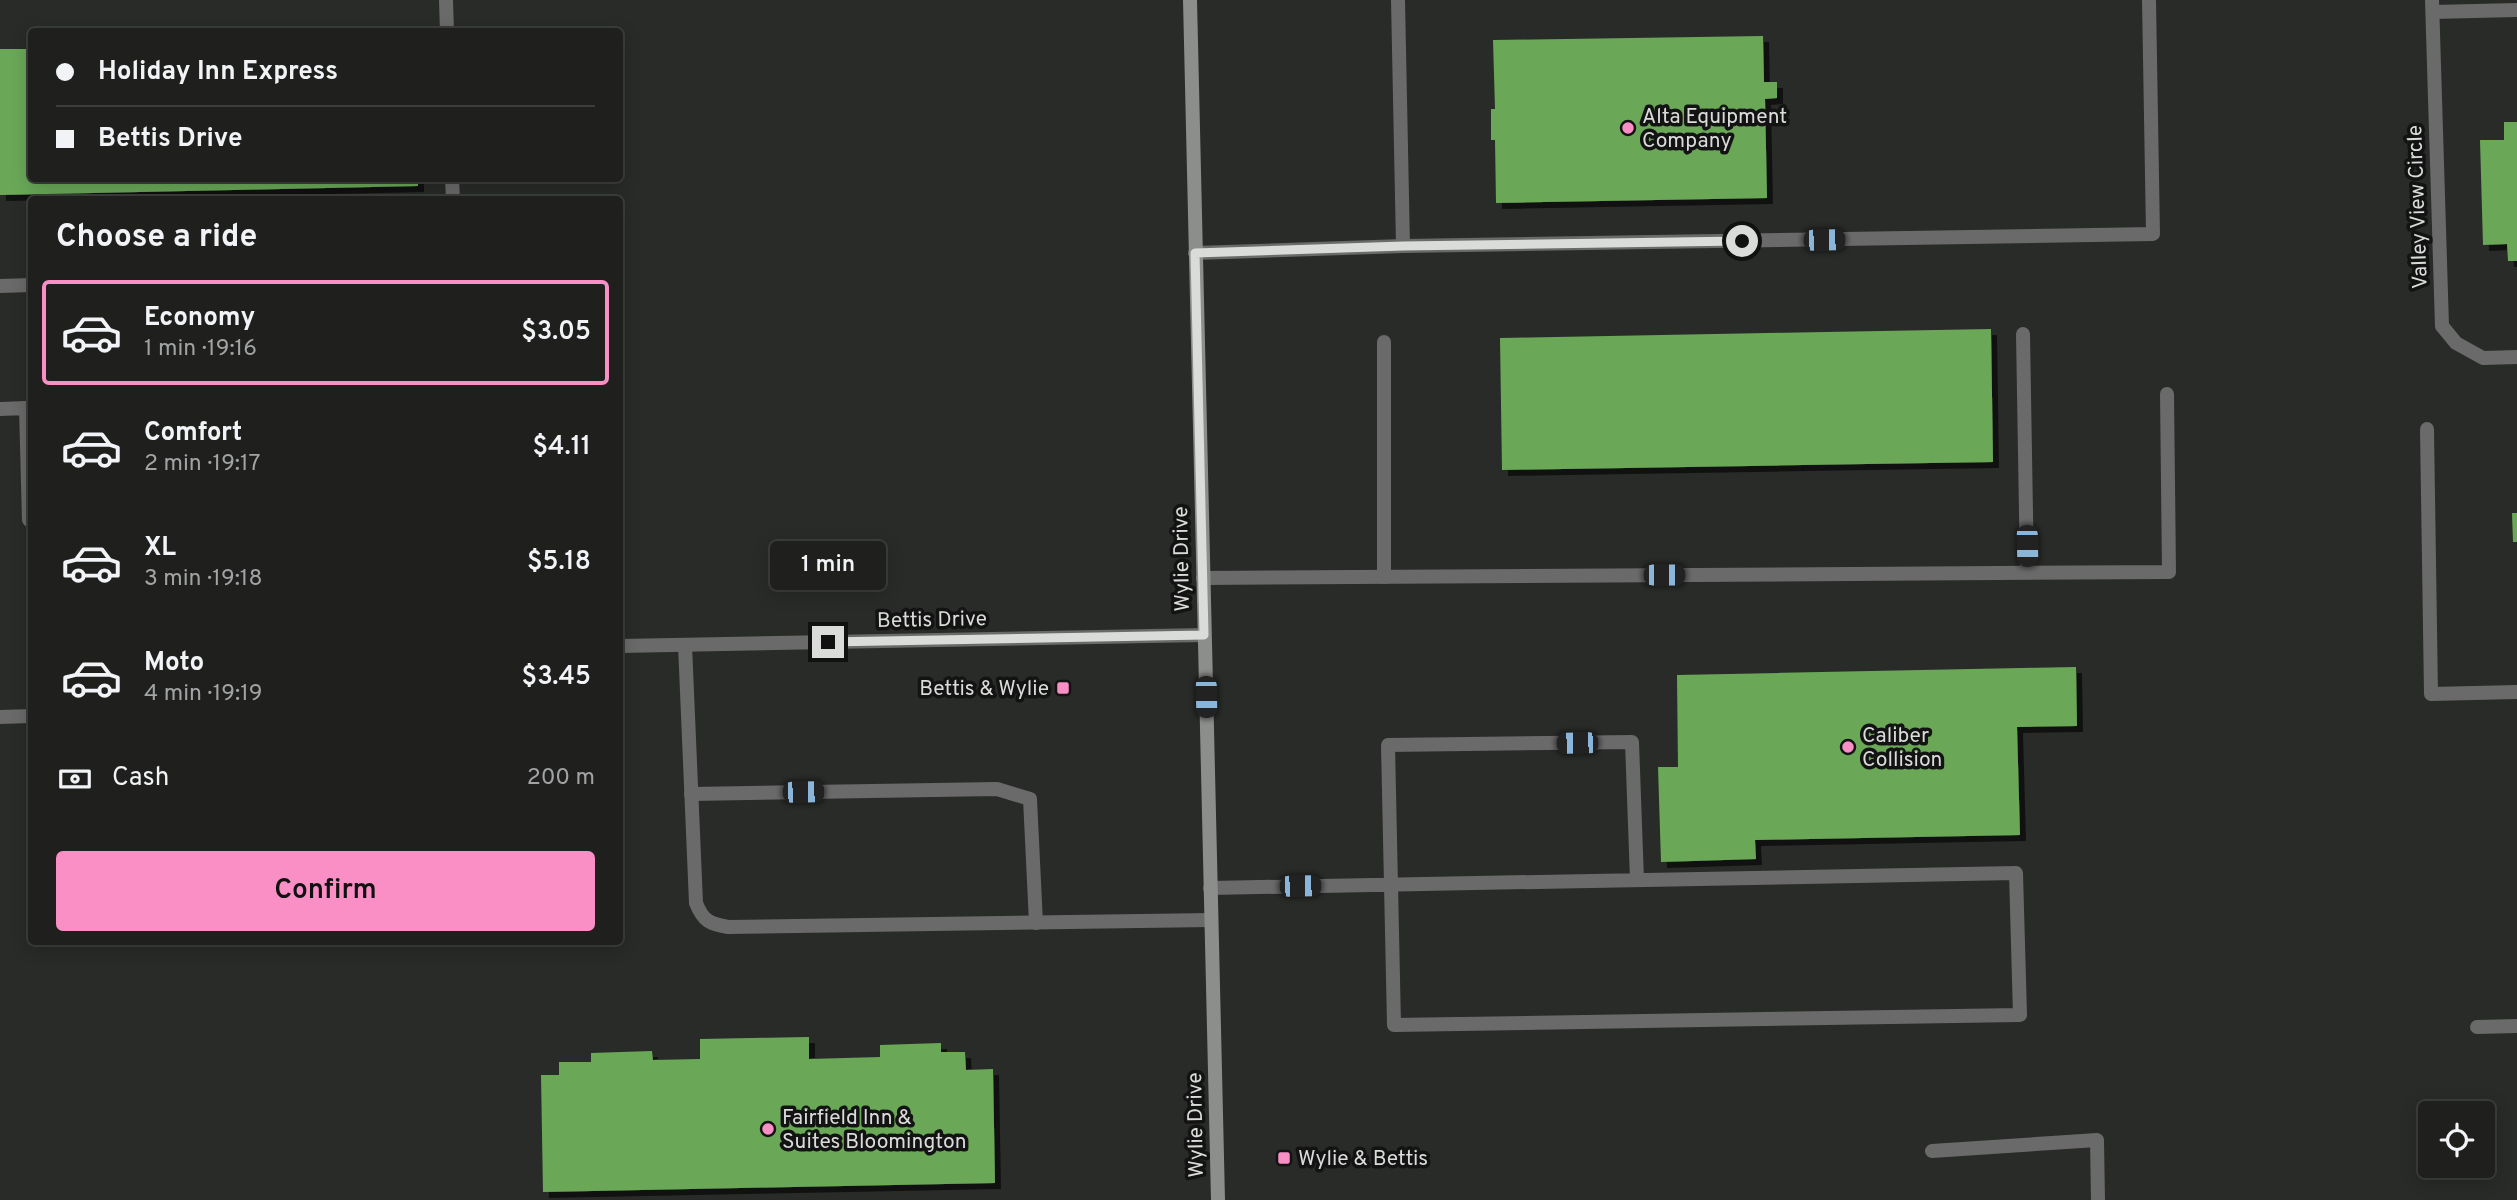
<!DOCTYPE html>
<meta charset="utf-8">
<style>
body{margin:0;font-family:Overpass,sans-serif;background:#272827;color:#f1f3f6;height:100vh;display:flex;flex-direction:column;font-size:26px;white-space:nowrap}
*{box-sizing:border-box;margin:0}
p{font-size:23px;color:#a1a3a4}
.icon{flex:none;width:38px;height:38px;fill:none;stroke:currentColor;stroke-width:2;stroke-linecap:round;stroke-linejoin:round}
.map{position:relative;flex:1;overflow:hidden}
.details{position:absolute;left:28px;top:196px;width:595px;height:749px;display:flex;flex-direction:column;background:#1f201e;border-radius:7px;box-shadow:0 4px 18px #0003,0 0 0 2px #3c3e3c}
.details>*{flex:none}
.top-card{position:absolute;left:28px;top:28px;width:595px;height:154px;border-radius:7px;box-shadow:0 4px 18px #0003,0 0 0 2px #3c3e3c;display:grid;align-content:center;height:154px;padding:0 28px;background:#1f201e}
.fabs{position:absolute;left:2418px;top:1101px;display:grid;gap:14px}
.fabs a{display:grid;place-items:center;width:77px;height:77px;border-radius:7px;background:#1f201e;box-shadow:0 4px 18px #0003,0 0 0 2px #3c3e3c;font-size:35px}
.end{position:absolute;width:32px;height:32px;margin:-16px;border:9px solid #dadcda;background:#111;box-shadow:0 0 0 4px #111}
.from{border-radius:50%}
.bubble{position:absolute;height:49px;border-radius:7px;background:#1f201e;box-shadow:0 4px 18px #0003,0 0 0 2px #3c3e3c;font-size:23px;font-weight:600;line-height:49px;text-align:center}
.car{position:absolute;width:21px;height:42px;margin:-21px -10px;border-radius:9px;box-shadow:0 0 5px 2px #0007;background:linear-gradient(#222 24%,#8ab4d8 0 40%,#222 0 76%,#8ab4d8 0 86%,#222 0)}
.top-card b{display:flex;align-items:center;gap:24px;height:66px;font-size:26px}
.top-card b+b{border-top:2px solid #3c3e3c}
.top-card i{width:18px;height:18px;background:#f1f3f6}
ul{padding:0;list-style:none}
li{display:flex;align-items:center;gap:21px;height:105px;margin:0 14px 10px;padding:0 14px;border:4px solid transparent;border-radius:7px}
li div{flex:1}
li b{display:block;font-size:26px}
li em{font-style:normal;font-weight:600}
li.on{border-color:#fa8fc6}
li>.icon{width:63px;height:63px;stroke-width:1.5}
h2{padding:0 28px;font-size:32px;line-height:84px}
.pay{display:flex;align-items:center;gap:18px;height:77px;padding:0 28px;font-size:26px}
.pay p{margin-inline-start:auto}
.button{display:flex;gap:14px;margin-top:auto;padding:14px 28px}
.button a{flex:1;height:80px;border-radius:7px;background:#fa8fc6;color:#111;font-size:28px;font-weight:600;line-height:80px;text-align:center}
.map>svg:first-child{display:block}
.building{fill:#6aa858;filter:url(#shadow)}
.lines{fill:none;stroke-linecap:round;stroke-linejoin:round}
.service{stroke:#696a69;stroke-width:14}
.minor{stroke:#696a69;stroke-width:14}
.secondary{stroke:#8c8e8c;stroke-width:14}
.route{stroke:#dadcda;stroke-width:9}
.poi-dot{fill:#fa8fc6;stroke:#121312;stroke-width:2.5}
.labels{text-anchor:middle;stroke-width:7;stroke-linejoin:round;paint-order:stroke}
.poi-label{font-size:21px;fill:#dadcda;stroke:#121312;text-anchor:start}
.street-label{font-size:21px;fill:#dadcda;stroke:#121312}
</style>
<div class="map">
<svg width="2517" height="1200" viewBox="0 0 2517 1200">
<defs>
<filter id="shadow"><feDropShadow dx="6" dy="6" stdDeviation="0" flood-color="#0009"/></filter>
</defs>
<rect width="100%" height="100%" fill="#292b28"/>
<!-- building -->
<g class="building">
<polygon points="1763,36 1764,82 1777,82 1777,98 1765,99 1767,198 1496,203 1495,140 1491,140 1491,109 1495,109 1493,40"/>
<polygon points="0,49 32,49 32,178 418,178 418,186 0,195"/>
<polygon points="2504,122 2517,122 2517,261 2508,261 2507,244 2483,245 2480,140 2504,140"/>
<polygon points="1991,329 1993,462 1502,470 1500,338"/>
<polygon points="2512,513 2517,513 2517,542 2513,542"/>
<polygon points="2076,667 2077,726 2017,727 2020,835 1755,840 1756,859 1661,862 1658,767 1678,767 1677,675"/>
<polygon points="809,1037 809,1059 880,1057 880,1045 941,1043 941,1052 965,1052 966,1070 993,1069 995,1183 543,1192 541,1075 559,1075 559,1062 591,1062 591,1053 652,1051 653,1060 700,1059 700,1039"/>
</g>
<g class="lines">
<!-- service -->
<g class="service">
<polyline points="446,0 447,32"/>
<polyline points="1398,0 1403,246"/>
<polyline points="2433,12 2517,10"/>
<polyline points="452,178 453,200"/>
<polyline points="1195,253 1403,246 2153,234 2149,0"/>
<polyline points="0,286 32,285"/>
<polyline points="2023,334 2027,572"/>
<polyline points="1384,342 1384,577"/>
<polyline points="0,409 26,408 29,520 32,522"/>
<polyline points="2427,429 2431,694 2517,692"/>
<polyline points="1203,578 2169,572 2167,394"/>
<path d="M685,645L696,903C703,921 710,924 728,927L1211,920"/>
<polyline points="691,794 997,789 1030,799 1036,923"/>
<polyline points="1210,888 2016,873 2020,1015 1394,1025 1388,745 1632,742 1637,880"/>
<polyline points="2477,1027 2517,1026"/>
<polyline points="1932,1151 2097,1140 2098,1200"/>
</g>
<!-- minor -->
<g class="minor">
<polyline points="2432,0 2442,326 2456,343 2483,358 2517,357"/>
<polyline points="620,646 1204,635"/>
<polyline points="0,717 32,716"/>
</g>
<!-- secondary -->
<polyline class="secondary" points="1190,0 1218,1200"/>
</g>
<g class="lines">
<!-- route -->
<polyline class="route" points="828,642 1204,635 1195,253 1403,246 1742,241"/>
</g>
<!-- markers -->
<g class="poi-dot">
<circle cx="1628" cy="128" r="7"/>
<rect x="1056" y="681" width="14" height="14" rx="3.5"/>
<circle cx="1848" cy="747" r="7"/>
<circle cx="768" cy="1129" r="7"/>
<rect x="1277" y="1151" width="14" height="14" rx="3.5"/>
</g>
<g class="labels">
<!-- poi labels -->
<g class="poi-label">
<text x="1642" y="123">Alta Equipment<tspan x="1642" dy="24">Company</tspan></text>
<text x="1049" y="695" text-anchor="end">Bettis &amp; Wylie</text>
<text x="1862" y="742">Caliber<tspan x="1862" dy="24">Collision</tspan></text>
<text x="782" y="1124">Fairfield Inn &amp;<tspan x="782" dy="24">Suites Bloomington</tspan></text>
<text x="1298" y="1165">Wylie &amp; Bettis</text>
</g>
<!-- street labels -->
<g class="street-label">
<text transform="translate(2417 207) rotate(-92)" y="7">Valley View Circle</text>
<text transform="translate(1181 559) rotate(-91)" y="7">Wylie Drive</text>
<text transform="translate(932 619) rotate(-1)" y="7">Bettis Drive</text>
<text transform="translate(1195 1125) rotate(-91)" y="7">Wylie Drive</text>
</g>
</g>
</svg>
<div class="fabs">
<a><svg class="icon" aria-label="locate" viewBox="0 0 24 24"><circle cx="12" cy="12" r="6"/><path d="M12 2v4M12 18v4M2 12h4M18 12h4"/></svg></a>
</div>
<i class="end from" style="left:1742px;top:241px"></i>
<i class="end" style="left:828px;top:642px"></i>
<div class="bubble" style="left:770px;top:541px;width:116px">1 min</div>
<i class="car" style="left:1824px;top:240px;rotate:89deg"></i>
<i class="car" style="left:2027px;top:546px;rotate:179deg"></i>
<i class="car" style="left:1664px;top:575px;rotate:90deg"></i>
<i class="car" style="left:1206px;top:697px;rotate:179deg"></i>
<i class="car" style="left:1577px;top:743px;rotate:269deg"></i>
<i class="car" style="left:803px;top:792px;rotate:89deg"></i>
<i class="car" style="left:1300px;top:886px;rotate:89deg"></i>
<div class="top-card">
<b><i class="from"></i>Holiday Inn Express</b>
<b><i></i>Bettis Drive</b>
</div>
<section class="details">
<h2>Choose a ride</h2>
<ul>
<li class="on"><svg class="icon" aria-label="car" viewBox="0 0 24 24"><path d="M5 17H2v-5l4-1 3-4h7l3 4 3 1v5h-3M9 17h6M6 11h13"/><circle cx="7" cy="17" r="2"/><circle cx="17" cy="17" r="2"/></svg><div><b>Economy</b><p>1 min · 19:16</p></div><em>$3.05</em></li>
<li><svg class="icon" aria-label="car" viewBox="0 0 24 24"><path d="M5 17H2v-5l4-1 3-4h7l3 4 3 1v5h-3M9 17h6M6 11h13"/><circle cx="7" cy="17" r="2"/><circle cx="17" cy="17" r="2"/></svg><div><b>Comfort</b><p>2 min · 19:17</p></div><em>$4.11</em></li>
<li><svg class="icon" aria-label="car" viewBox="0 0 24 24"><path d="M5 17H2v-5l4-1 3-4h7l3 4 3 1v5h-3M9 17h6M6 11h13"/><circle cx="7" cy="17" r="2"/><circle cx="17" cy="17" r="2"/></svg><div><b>XL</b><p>3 min · 19:18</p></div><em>$5.18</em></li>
<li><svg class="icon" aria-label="car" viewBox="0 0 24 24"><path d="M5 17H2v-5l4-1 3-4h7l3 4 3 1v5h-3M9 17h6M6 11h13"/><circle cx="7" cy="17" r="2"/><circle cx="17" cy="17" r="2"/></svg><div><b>Moto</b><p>4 min · 19:19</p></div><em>$3.45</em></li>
</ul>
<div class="pay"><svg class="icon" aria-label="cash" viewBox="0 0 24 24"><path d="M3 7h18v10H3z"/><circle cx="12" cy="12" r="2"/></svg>Cash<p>200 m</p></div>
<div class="button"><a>Confirm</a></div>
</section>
</div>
